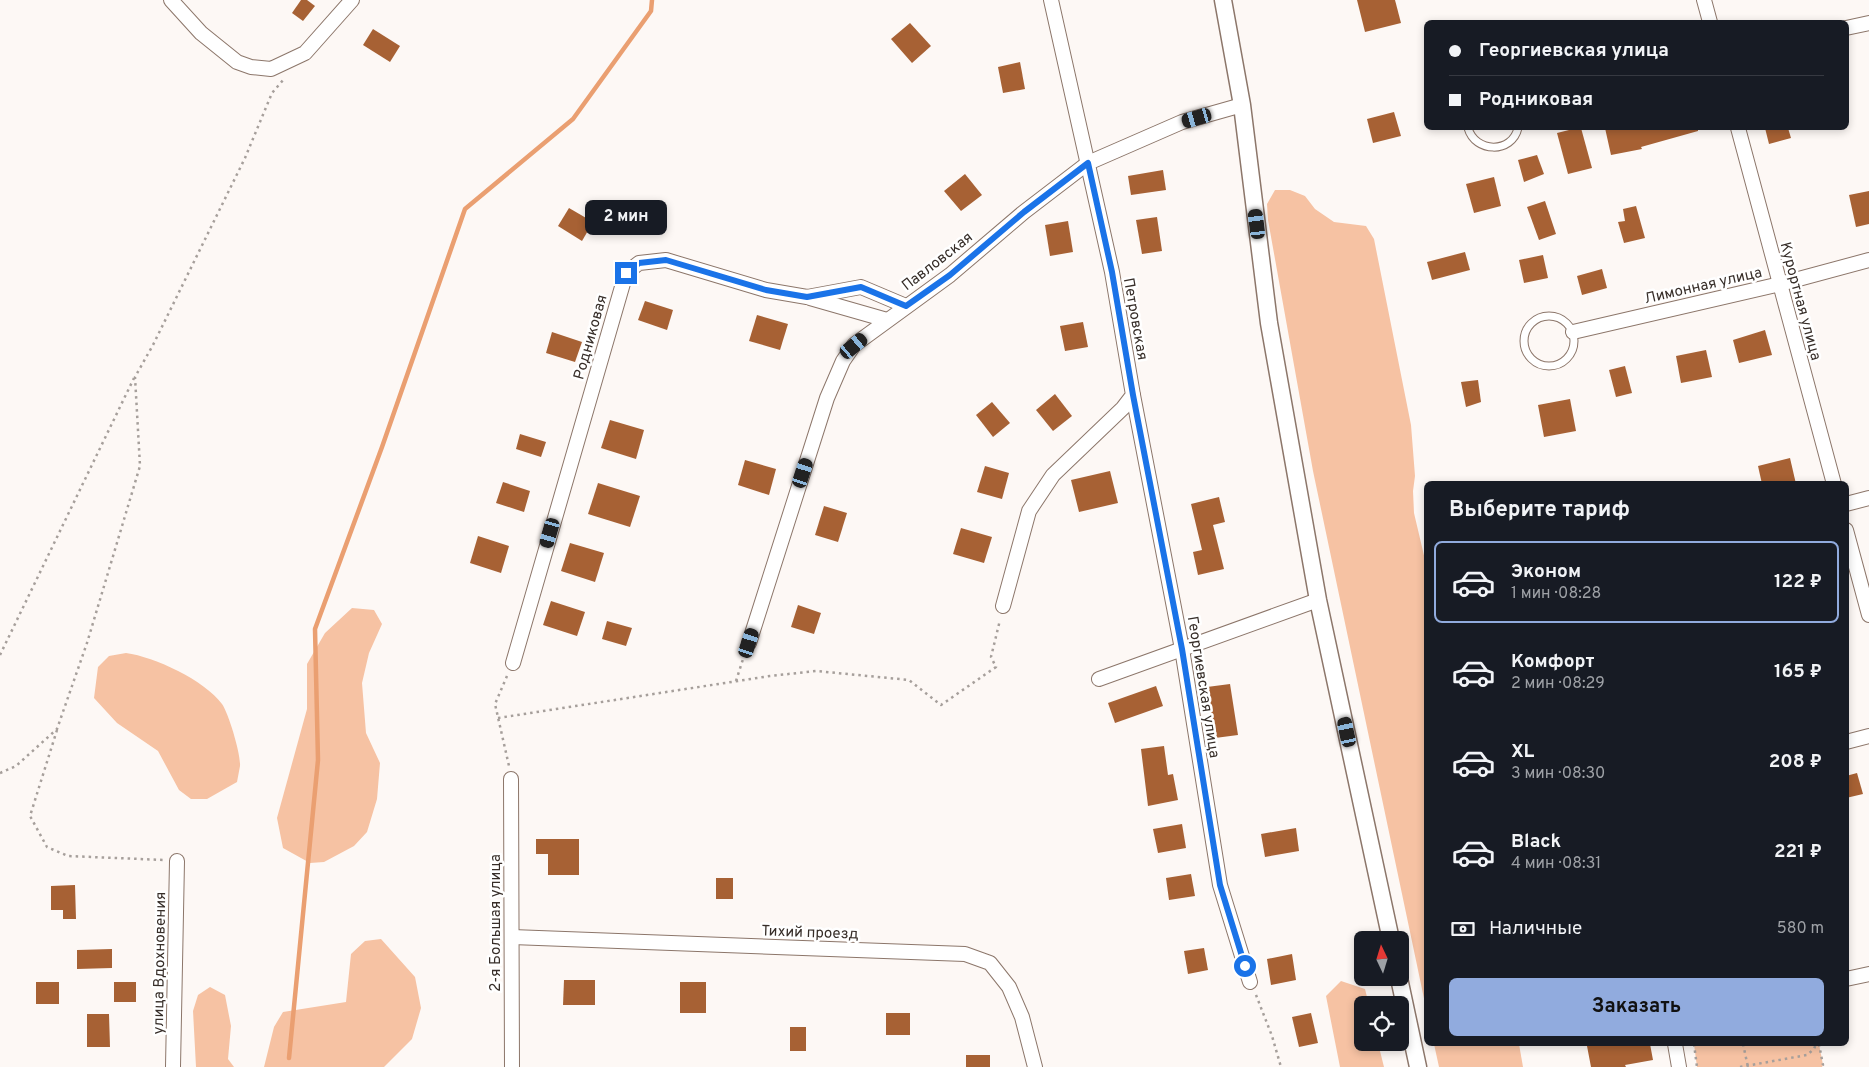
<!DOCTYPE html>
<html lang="ru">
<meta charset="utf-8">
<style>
body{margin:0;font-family:Overpass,sans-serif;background:#20242c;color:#f1f3f6;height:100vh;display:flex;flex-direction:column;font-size:19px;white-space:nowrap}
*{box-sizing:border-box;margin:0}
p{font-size:16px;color:#9ea1a6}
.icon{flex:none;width:28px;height:28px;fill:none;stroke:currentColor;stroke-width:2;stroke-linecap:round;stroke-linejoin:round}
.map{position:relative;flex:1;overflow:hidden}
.side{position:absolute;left:1424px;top:481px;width:425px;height:565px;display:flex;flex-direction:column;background:#171b24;border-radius:8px;box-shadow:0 2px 8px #0003}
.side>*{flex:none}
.banner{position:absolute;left:1424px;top:20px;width:425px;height:110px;border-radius:8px;box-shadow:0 2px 8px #0003;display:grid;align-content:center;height:110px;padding:0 25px;background:#171b24}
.needle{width:32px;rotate:356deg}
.controls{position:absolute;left:1354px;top:931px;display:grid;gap:10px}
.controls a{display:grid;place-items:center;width:55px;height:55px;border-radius:8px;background:#171b24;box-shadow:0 2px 8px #0003;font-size:25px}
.end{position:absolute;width:22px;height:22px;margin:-11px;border:6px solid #1a73e8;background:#fff;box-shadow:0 0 0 2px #fff}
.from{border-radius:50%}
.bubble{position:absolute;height:35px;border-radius:8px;background:#171b24;box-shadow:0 2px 8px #0003;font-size:16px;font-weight:700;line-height:35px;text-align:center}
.car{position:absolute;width:15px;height:30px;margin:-15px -8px;border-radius:6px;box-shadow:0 0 4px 1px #0007;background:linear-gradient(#222 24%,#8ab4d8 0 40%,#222 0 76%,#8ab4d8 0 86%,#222 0)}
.banner b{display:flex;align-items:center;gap:18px;height:48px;font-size:19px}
.banner b+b{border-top:1px solid #363941}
.banner i{width:12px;height:12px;background:#f1f3f6}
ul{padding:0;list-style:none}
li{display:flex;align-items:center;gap:15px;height:82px;margin:0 10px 8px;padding:0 15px;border:2px solid transparent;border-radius:8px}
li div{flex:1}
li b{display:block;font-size:19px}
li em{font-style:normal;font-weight:700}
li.active{border-color:#91abde}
li>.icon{width:45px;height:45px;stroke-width:1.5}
h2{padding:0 25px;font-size:22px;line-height:60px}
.pay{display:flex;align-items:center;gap:12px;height:55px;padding:0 25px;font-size:19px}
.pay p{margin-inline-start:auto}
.action{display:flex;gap:10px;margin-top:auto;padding:10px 25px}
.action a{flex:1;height:58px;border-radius:8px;background:#91abde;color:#111;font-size:20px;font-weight:700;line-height:58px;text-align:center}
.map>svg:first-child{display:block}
.green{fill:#f6c2a3}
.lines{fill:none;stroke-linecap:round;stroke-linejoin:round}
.stream{stroke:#ea9f71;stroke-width:4.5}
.building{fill:#a76134}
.service-casing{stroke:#8c766a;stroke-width:9}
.minor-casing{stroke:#8c766a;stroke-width:16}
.tertiary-casing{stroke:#8c766a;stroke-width:19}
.path{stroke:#a69f9b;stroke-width:2.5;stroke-dasharray:2.5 4;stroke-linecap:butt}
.service{stroke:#fff;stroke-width:7}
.minor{stroke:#fff;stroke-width:14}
.tertiary{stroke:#fff;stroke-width:16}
.route{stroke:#1a73e8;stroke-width:6}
.labels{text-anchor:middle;stroke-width:5;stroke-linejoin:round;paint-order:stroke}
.street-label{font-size:15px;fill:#372e29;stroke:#fff}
</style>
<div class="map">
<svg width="1869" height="1067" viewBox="0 0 1869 1067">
<rect width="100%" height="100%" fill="#fdf8f5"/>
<!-- green -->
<g class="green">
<polygon points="1275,190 1290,190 1305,196 1315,209 1334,222 1366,226 1374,239 1411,425 1415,476 1413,491 1414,513 1426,564 1426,1008 1313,471 1268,220 1267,204"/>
<polygon points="352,608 374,610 382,624 369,653 362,683 366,733 380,763 377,799 367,832 354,846 324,862 310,863 283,848 277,818 307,709 307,664 325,633"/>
<path d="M126,653C155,657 204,680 222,704C229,714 241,755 240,766C239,771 238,777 237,782L207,799H191L179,790L158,751L117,723L94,698L98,667L109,656Z"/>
<polygon points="381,939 415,977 421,1008 412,1039 384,1067 264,1067 274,1027 283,1012 346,1002 351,954 365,941"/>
<polygon points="1341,981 1365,989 1369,1005 1362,1005 1362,1042 1378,1043 1384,1067 1340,1067 1326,996"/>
<polygon points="210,987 225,995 231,1026 228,1059 234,1067 196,1067 193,1011 198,995"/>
<polygon points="1434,1044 1519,1044 1523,1067 1439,1067"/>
<polygon points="1694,1044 1819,1044 1823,1065 1822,1067 1697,1067"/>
</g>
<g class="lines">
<!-- stream -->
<polyline class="stream" points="289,1058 318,760 315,629 382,447 465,209 573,119 651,11 652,0"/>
</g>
<!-- building -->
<g class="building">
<polygon points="301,0 307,0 315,6 303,21 292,13"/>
<polygon points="1357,0 1395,0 1401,23 1365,32"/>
<polygon points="910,23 931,46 912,63 891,39"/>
<polygon points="373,29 400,46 390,62 363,45"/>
<polygon points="1020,62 1025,89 1003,93 998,67"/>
<polygon points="1394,112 1401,136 1373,143 1367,119"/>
<polygon points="1577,128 1581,128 1592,168 1568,174 1557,133"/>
<polygon points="1605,128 1698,128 1698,131 1641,147 1642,149 1611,155"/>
<polygon points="1765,128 1788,128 1791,138 1769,144"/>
<polygon points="1537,155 1544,174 1524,182 1518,160"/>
<polygon points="1163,170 1166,190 1131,195 1128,176"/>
<polygon points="965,174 982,195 961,211 944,191"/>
<polygon points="1494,177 1501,206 1474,213 1466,184"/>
<polygon points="1869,191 1869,224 1856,227 1849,195"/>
<polygon points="1545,201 1556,234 1539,240 1527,207"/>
<polygon points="1636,206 1645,238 1624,243 1618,222 1625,221 1623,209"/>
<polygon points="569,208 593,222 582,241 558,226"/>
<polygon points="1157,217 1162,251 1142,254 1136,220"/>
<polygon points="1068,221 1073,252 1050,256 1045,225"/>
<polygon points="1465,252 1470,270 1432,280 1427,262"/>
<polygon points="1543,255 1548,278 1524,283 1519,260"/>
<polygon points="1602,269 1607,288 1582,295 1577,276"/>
<polygon points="645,301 673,310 667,330 638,320"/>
<polygon points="757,315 788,324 780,350 749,341"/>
<polygon points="1083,322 1088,347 1065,351 1060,326"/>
<polygon points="1765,330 1772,355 1739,363 1733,340"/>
<polygon points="552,332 582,342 575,362 546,353"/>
<polygon points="1706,350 1712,377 1681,383 1676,356"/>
<polygon points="1625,366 1632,393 1616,397 1609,370"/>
<polygon points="1478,380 1481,402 1466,407 1461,382"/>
<polygon points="1055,394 1072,416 1053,431 1036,410"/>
<polygon points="1570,399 1576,431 1544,437 1538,405"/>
<polygon points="992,402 1010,423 993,437 976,415"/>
<polygon points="610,420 644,430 636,459 601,448"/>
<polygon points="520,434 546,442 541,457 516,449"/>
<polygon points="1790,458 1796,484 1762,484 1758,466"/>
<polygon points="745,460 776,469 769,495 738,485"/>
<polygon points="985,466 1009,473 1002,499 977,492"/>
<polygon points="1110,471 1118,503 1079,512 1071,480"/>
<polygon points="503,482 530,491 524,512 496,503"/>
<polygon points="598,483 640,496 630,527 588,514"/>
<polygon points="1219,497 1225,522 1213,525 1224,569 1198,575 1193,552 1202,550 1191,504"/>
<polygon points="824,506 847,513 838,542 815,535"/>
<polygon points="961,528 992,537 984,563 953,554"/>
<polygon points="478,536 509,546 501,573 470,563"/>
<polygon points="570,543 604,553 595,582 561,571"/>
<polygon points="551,601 585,612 577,636 543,625"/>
<polygon points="798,605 821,613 814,634 791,627"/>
<polygon points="607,621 632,628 626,646 602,639"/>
<polygon points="1230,684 1238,735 1215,738 1207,687"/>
<polygon points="1156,686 1163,706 1115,723 1108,703"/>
<polygon points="1164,746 1168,775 1173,774 1178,800 1148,806 1141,749"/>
<polygon points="1857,773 1863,794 1846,798 1846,776"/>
<polygon points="1182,824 1186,848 1158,853 1153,829"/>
<polygon points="1296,828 1299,851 1265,857 1261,834"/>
<polygon points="536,839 579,839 579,875 548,875 548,854 536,854"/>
<polygon points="1191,874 1195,896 1169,900 1166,878"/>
<rect x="716" y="878" width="17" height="21"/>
<polygon points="75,885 76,919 63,919 63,910 51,910 51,886"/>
<polygon points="1204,948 1208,970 1188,974 1184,951"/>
<polygon points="112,949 112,968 77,969 77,950"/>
<polygon points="1292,954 1296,980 1271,985 1267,959"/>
<polygon points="564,980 595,980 595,1005 563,1005"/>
<rect x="36" y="982" width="23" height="22"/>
<rect x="114" y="982" width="22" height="20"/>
<rect x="680" y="982" width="26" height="31"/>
<rect x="886" y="1013" width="24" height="22"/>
<polygon points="1311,1013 1318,1043 1299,1047 1292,1017"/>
<polygon points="87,1014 109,1014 110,1047 87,1047"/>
<rect x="790" y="1027" width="16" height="24"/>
<polygon points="1600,1044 1650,1044 1653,1060 1625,1065 1626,1067 1591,1067 1587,1046"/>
<rect x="966" y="1055" width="24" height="12"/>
</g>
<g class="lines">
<!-- service casing -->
<g class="service-casing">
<g id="service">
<path d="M1468,128C1475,153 1512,154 1518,128"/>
<circle cx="1549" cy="341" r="25"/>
</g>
</g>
<!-- minor casing -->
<g class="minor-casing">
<g id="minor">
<polyline points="171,0 201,33 237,62 251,67 271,69 305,53 352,0"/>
<polyline points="1704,0 1710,22"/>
<polyline points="1846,28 1869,23"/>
<polyline points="1738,128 1834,484"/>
<polyline points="810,298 887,320"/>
<polyline points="1573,332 1780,284 1869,260"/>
<polyline points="1133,395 1182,649 1220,885 1250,982"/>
<polyline points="1846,504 1869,498"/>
<polyline points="1846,530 1869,615"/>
<polyline points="1003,606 1029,511 1053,475 1123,408 1133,395 1112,272 1051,0"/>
<polyline points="749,643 827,398 843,361 854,345 950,275 1024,212 1088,163 1182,122 1242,105"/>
<polyline points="513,663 626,273 639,263 666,260 766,290 807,297 861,287 906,306"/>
<polyline points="1099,679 1318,600"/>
<polyline points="1846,742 1869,736"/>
<polyline points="511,779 512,1067"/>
<polyline points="512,937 965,954 990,963 1009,987 1022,1017 1035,1067"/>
<polyline points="1846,979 1869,974"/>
<polyline points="1675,1044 1679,1067"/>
<polyline points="173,1067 177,861"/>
</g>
</g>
<!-- tertiary casing -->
<g class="tertiary-casing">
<g id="tertiary">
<polyline points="1223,0 1242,105 1269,323 1318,600 1391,940"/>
<polyline points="1399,978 1418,1067"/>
</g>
</g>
<!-- path -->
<g class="path">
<polyline points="0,655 134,378"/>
<polyline points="507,676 495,704 509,766"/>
<polyline points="736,681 744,656"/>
<polyline points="498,718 770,676 816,671 909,680 941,705 996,667 991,657 1000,620"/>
<polyline points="57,730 30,816 47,847 68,856 164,860"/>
<polyline points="0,773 16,766 57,729 87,643 140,466 135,377 153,345 245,158 272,93 284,79"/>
<polyline points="1256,995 1272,1036 1281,1067"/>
<polyline points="1694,1044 1697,1067"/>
<polyline points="1743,1044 1748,1067"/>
<polyline points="1819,1044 1823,1065 1822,1067"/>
<polyline points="1740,1067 1807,1055 1814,1049 1816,1044"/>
</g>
<!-- service -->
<use href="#service" class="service"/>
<!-- minor -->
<use href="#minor" class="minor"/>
<!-- tertiary -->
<use href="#tertiary" class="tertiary"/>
</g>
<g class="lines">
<!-- route -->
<polyline class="route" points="626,273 639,263 666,260 766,290 807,297 861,287 906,306 950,275 1024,212 1088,163 1112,272 1133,395 1182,649 1220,885 1245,966"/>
</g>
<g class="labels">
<!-- street labels -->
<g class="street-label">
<text transform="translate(937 261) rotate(-38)" y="5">Павловская</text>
<text transform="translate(1703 285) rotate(-13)" y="5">Лимонная улица</text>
<text transform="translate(1801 301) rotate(75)" y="5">Курортная улица</text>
<text transform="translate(1136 319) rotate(80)" y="5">Петровская</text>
<text transform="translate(590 337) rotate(-74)" y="5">Родниковая</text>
<text transform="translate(1204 687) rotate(81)" y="5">Георгиевская улица</text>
<text transform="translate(495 923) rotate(-90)" y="5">2-я Большая улица</text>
<text transform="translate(810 932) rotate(2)" y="5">Тихий проезд</text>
<text transform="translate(159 963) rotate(-89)" y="5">улица Вдохновения</text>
</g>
</g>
</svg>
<div class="controls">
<a><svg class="needle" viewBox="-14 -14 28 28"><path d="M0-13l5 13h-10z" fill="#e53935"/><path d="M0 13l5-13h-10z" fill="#9ea1a6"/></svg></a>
<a><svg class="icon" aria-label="locate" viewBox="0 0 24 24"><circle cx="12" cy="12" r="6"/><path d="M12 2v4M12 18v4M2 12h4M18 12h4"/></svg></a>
</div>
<i class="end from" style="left:1245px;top:966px"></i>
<i class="end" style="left:626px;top:273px"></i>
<div class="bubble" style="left:585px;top:200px;width:82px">2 мин</div>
<i class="car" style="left:1197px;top:118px;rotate:254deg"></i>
<i class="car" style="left:1257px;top:224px;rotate:353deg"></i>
<i class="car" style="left:854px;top:346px;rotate:50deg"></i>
<i class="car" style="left:803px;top:473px;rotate:18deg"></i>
<i class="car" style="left:550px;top:533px;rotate:196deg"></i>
<i class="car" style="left:749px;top:643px;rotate:18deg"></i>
<i class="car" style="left:1347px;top:732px;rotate:348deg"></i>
<div class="banner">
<b><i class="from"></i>Георгиевская улица</b>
<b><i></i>Родниковая</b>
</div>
<section class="side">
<h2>Выберите тариф</h2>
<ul>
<li class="active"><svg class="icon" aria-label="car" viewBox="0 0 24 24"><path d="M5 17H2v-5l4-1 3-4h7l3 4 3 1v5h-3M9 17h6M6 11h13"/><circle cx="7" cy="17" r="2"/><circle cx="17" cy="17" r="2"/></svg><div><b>Эконом</b><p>1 мин · 08:28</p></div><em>122 ₽</em></li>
<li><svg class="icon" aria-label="car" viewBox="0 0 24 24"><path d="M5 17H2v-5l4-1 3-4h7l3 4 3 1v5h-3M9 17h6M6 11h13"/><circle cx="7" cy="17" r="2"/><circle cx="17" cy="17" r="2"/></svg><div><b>Комфорт</b><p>2 мин · 08:29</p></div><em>165 ₽</em></li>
<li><svg class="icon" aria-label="car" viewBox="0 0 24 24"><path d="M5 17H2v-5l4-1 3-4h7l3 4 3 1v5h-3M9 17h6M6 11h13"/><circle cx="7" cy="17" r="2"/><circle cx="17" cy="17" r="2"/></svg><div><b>XL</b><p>3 мин · 08:30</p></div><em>208 ₽</em></li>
<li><svg class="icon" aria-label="car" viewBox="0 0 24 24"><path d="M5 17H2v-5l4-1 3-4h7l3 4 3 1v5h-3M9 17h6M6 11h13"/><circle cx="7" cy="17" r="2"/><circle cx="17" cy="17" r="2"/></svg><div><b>Black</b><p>4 мин · 08:31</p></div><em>221 ₽</em></li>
</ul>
<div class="pay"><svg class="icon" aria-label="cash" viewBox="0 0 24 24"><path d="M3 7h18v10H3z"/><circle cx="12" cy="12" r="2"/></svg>Наличные<p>580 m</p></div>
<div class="action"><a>Заказать</a></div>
</section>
</div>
